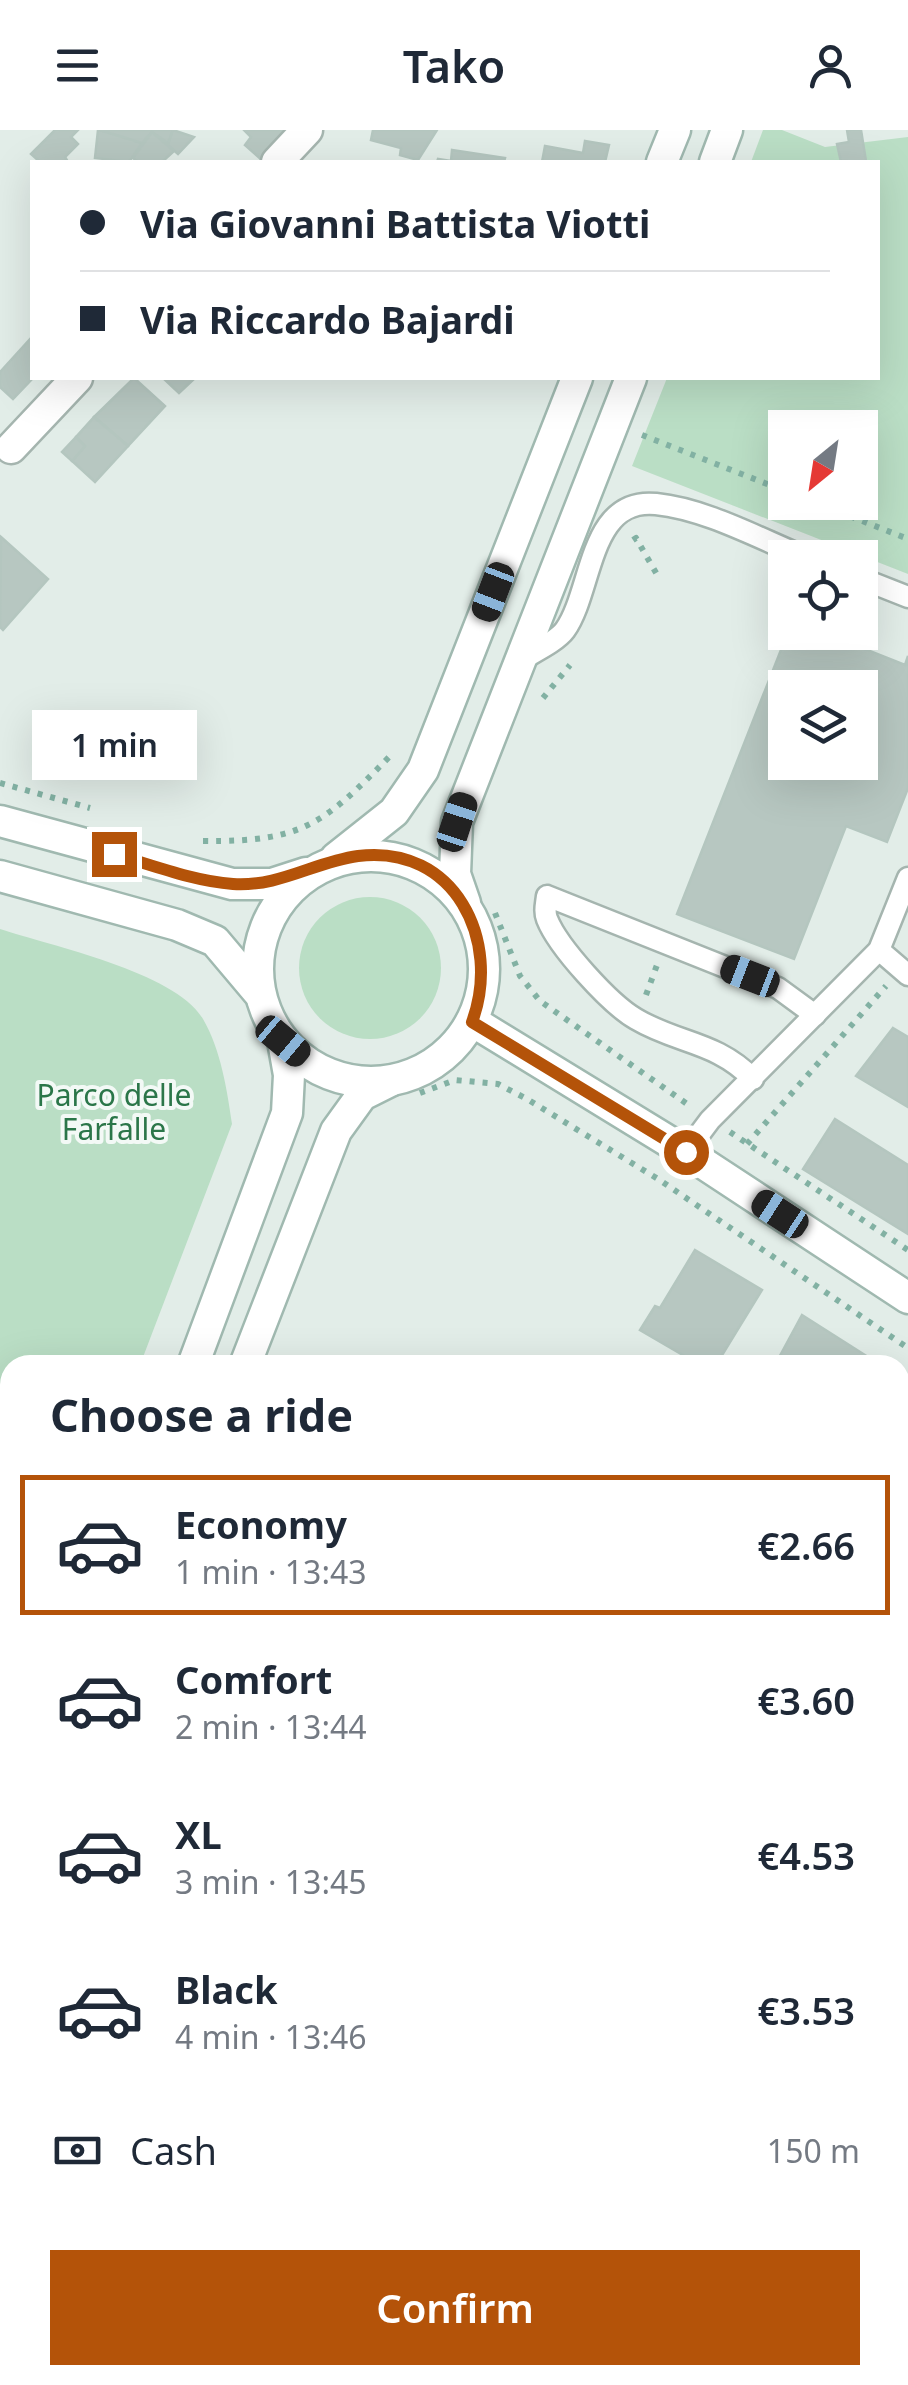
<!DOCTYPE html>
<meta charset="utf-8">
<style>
body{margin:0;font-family:"Noto Sans",sans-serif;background:#f2f2f3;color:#1f2937;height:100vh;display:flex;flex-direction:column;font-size:38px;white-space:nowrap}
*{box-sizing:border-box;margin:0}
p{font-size:32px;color:#747a83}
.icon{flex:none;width:55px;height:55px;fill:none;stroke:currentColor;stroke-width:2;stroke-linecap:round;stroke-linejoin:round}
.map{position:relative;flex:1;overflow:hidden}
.drawer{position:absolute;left:0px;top:1225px;width:910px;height:1030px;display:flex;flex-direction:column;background:#fff;border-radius:30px 30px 0 0;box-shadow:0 10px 40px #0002}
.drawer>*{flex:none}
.guide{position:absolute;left:30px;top:30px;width:850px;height:220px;border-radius:0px;box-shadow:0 10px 40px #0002;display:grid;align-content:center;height:220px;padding:0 50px;background:#fff}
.needle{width:65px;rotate:210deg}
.fabs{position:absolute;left:768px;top:280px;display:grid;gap:20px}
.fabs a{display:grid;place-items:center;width:110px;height:110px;border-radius:0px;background:#fff;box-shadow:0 10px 40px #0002;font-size:50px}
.end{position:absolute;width:45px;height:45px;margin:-22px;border:12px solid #b45309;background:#fff;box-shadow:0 0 0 5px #fff}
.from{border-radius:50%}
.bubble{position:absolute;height:70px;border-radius:0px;background:#fff;box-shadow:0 10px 40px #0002;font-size:32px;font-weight:600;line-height:70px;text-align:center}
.car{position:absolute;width:30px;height:60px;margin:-30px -15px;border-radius:12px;box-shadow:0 0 8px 2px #0007;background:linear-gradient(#222 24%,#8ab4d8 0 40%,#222 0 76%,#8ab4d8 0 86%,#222 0)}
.guide b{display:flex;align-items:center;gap:35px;height:95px;font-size:38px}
.guide b+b{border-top:2px solid #e0e1e3}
.guide i{width:25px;height:25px;background:#1f2937}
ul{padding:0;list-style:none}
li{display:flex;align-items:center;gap:30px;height:140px;margin:0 20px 15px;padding:0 30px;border:5px solid transparent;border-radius:0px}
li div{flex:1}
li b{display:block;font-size:38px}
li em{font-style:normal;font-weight:600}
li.selected{border-color:#b45309}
li>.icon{width:90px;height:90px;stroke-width:1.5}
h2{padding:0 50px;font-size:45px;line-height:120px}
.pay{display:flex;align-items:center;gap:25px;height:110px;padding:0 50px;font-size:38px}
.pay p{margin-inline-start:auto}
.action{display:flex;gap:20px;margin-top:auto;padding:20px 50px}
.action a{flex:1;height:115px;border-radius:0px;background:#b45309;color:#fff;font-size:40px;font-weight:600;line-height:115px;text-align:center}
header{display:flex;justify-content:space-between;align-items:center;height:130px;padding:0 50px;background:#fff;font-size:45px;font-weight:600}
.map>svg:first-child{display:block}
.green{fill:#badec5;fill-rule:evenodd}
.building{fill:#b7c7c1;stroke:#b4c6bf;stroke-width:2.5;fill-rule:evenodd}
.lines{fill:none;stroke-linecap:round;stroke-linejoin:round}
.lane-casing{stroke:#a5b5af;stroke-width:25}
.street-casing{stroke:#a5b5af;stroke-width:35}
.secondary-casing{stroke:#a0b9b0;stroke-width:35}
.path{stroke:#82b1a3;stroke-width:6;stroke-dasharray:5 8;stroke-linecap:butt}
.lane{stroke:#fff;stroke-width:20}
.street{stroke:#fff;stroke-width:30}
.secondary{stroke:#fff;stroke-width:30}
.route{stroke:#b45309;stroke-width:12}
.labels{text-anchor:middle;stroke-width:8;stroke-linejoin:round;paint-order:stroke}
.park-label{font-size:30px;fill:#2b7649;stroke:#f3f9f6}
</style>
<header><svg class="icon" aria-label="menu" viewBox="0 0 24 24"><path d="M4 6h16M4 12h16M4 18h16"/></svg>Tako<svg class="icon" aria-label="person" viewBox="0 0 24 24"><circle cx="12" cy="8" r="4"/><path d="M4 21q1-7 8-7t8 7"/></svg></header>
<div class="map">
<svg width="908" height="2255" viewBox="0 0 908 2255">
<rect width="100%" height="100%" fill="#e2ede8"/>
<!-- green -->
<g class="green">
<path d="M763,0H782L825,17L908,7V444L632,336L667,248H878V32H751ZM785,298H860V372H785Z"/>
<circle cx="370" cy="838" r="71"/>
<path d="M0,799C51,816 176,842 203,889C221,920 227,960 232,994L140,1235H10V1577L0,1604Z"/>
</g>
<!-- building -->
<g class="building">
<polygon points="55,0 78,0 71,7 78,14 65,27 68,32 40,32 31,24"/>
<polygon points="98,0 100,0 142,13 129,32 95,28"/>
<polygon points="100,0 173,0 168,13 152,2 142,13"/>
<polygon points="173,0 194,7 178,24 168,15"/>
<polygon points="244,0 288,0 264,32 245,15 251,7"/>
<polygon points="373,0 437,0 418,30 400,25 401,18 371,10"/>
<polygon points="847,0 861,0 866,31 841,32 837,14 849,12"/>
<polygon points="152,2 174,21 162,32 138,32 133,28"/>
<polygon points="585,11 609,15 605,32 542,32 545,16 583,23"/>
<polygon points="452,20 505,28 504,32 437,32 438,29 451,31"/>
<polygon points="32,207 33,248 13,269 0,257 0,242"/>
<polygon points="134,248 165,276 128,316 94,287"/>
<polygon points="163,248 195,248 179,263"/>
<polygon points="94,287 128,316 95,352 72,331 85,316 76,307"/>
<polygon points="76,307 85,316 72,331 62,322"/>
<polygon points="1,407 48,449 3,500 0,497"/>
<path d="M788,502H822L905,535L908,526V658L887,712L846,696L794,829L677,784ZM785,558H860V632H785Z"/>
<polygon points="893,898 908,907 908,977 856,946"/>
<polygon points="835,989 908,1035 908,1104 803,1039"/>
<polygon points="695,1120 762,1160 716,1235 700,1235 640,1200 655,1176 660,1178"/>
<polygon points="802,1185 876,1232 874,1235 775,1235"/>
<polygon points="900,1388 908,1393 908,1467 900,1480"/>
<polygon points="908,1568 908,1658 900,1655 900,1581"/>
<polygon points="903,1889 908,1892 908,1956 900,1952"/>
<polygon points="225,2245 231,2255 176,2255 191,2245"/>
<polygon points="254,2245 292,2245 285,2255 263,2255"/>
<polygon points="292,2245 328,2245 329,2246 317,2255 285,2255"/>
<polygon points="356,2245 360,2252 356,2255 317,2255 330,2245"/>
<polygon points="448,2245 487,2245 497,2253 460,2255"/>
</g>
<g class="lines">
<!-- lane casing -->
<g class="lane-casing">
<g id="lane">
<polyline points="860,448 908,467"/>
<path d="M521,530C534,522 556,512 565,500C593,461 588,367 656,374C706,379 760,409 807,428"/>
<polyline points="879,820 908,845"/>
<path d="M753,949C716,911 678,914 636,889C610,874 558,817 547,789C544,781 546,775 547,766L778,858L815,885"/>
<polyline points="686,1022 710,990 879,820 908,748"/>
</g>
</g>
<!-- street casing -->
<g class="street-casing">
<g id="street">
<polyline points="277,32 307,0"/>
<polyline points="11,318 77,248"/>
<polyline points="900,1279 908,1267"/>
<polyline points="900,1681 908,1684"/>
<polyline points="900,2107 908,2088"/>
<polyline points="770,2245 797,2255"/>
<polyline points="26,2255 47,2245"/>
<polyline points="518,2255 531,2245"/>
<polyline points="840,2255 842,2245"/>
</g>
</g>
<!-- secondary casing -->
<g class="secondary-casing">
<g id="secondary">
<polyline points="662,32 675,0"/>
<polyline points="715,32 727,0"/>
<polyline points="0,691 232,754 272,754 306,743"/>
<circle cx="371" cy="839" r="113"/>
<polyline points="336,728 394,682 423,640 577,248"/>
<polyline points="0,746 177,795 215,811 258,862"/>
<polyline points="465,773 455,744 457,692 631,248"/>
<polyline points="472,891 686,1022 908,1168"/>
<polyline points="193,1235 287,983 289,945 283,911"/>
<polyline points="245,1235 336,1001 362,965 390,951"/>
<polyline points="0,1744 10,1715"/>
<polyline points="0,1899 10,1868"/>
</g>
</g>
<!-- path -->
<g class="path">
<polyline points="642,305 785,361"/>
<polyline points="814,372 908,409"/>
<polyline points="633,410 636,408 659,448"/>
<polyline points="543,568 570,535"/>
<polyline points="0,653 90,678"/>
<path d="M203,711C302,712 323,695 391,625"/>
<polyline points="495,783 520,846 540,871 690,976"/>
<polyline points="646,865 657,835"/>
<polyline points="420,963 455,950 498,954 527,969 658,1049 908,1218"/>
<polyline points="730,1002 908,1120"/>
<polyline points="747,1014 886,856"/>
<polyline points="0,1654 5,1656"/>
</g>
<!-- lane -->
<use href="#lane" class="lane"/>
<!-- street -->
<use href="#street" class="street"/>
<!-- secondary -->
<use href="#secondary" class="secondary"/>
</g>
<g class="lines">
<!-- route -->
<path class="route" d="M114,724C152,735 193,751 233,754C280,757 314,732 358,726C455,714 502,811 472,892L686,1022"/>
</g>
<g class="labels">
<!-- park labels -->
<g class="park-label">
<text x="114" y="976">Parco delle<tspan x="114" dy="34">Farfalle</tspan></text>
</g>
</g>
</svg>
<div class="fabs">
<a><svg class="needle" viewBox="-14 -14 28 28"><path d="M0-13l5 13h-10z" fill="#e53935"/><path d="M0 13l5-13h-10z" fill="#747a83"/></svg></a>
<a><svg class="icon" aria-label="locate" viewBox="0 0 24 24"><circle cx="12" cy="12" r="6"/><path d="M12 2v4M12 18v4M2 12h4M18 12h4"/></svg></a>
<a><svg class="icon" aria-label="layers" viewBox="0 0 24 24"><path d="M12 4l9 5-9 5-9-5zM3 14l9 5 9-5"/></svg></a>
</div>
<i class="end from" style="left:686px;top:1022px"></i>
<i class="end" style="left:114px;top:724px"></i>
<div class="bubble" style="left:32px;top:580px;width:165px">1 min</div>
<i class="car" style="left:493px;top:462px;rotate:201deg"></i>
<i class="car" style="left:457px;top:692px;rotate:18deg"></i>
<i class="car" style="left:750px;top:846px;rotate:291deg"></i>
<i class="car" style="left:283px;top:911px;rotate:130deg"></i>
<i class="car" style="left:780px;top:1084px;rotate:303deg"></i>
<div class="guide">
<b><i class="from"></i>Via Giovanni Battista Viotti</b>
<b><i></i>Via Riccardo Bajardi</b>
</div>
<section class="drawer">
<h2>Choose a ride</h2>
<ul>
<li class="selected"><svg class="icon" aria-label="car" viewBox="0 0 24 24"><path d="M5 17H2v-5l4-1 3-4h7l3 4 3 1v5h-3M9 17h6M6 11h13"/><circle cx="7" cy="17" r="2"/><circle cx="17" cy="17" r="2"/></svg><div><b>Economy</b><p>1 min · 13:43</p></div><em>€2.66</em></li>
<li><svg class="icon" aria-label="car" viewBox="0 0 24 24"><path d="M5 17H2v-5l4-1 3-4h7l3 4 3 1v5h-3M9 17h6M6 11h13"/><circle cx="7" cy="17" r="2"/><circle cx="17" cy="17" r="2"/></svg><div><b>Comfort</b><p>2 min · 13:44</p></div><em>€3.60</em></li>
<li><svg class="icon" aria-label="car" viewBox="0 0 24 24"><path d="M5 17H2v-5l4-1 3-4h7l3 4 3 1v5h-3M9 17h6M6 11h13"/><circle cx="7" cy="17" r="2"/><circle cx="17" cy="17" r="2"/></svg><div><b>XL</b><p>3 min · 13:45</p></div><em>€4.53</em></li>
<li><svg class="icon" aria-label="car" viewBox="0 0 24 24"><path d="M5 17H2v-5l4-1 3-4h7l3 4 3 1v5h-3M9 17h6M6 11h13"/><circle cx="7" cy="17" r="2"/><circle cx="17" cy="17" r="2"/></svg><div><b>Black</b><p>4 min · 13:46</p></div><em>€3.53</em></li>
</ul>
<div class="pay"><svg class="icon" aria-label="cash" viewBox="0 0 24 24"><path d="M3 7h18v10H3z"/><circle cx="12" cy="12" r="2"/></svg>Cash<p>150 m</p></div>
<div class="action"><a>Confirm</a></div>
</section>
</div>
